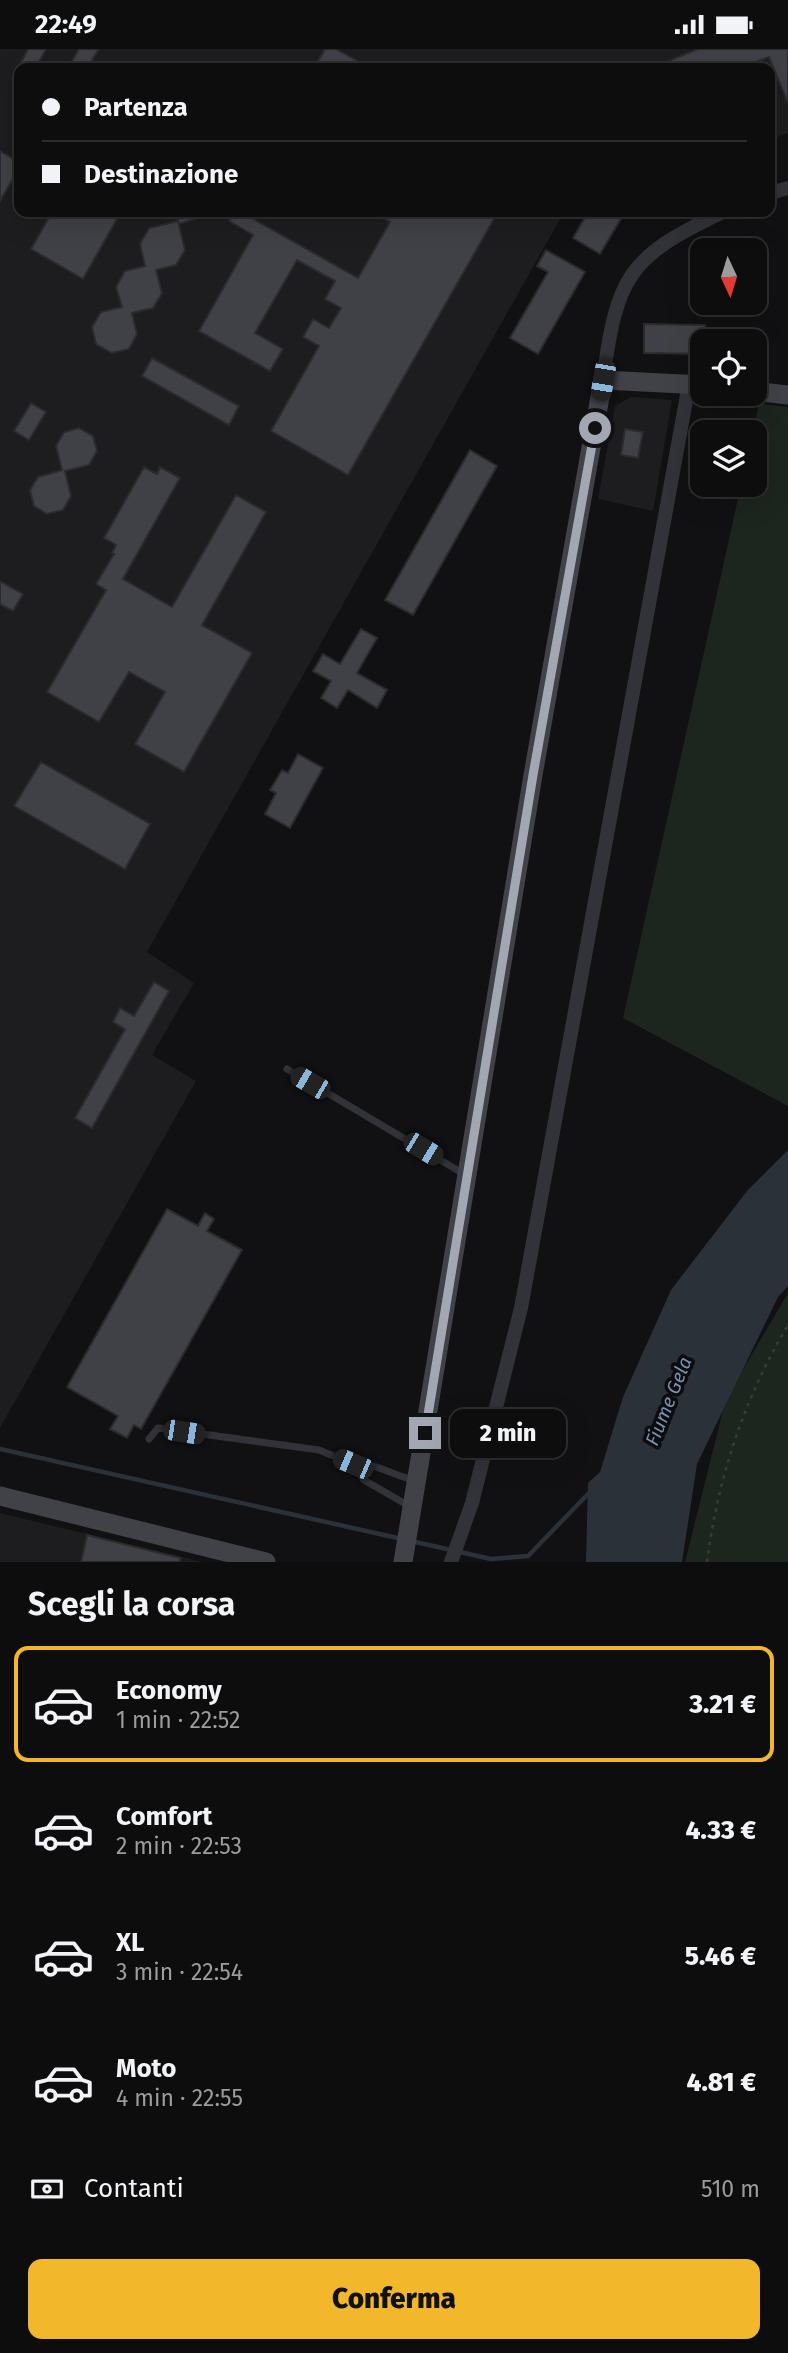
<!DOCTYPE html>
<html lang="it">
<meta charset="utf-8">
<style>
body{margin:0;font-family:"Fira Sans",sans-serif;background:#161617;color:#f1f3f6;height:100vh;display:flex;flex-direction:column;font-size:26px;white-space:nowrap}
*{box-sizing:border-box;margin:0}
p{font-size:23px;color:#9a9c9e}
.icon{flex:none;width:38px;height:38px;fill:none;stroke:currentColor;stroke-width:2;stroke-linecap:round;stroke-linejoin:round}
.map{position:relative;height:1513px;overflow:hidden}
.details{display:flex;flex-direction:column;background:#0d0d0e;flex:1}
.details>*{flex:none}
.banner{position:absolute;left:14px;top:14px;width:761px;height:154px;border-radius:14px;box-shadow:0 7px 28px #0002,0 0 0 2px #2d2d2e;display:grid;align-content:center;height:154px;padding:0 28px;background:#0d0d0e}
.needle{width:46px;rotate:176deg}
.buttons{position:absolute;left:690px;top:189px;display:grid;gap:14px}
.buttons a{display:grid;place-items:center;width:77px;height:77px;border-radius:14px;background:#0d0d0e;box-shadow:0 7px 28px #0002,0 0 0 2px #2d2d2e;font-size:35px}
.end{position:absolute;width:32px;height:32px;margin:-16px;border:9px solid #a2a7b3;background:#111;box-shadow:0 0 0 4px #111}
.from{border-radius:50%}
.bubble{position:absolute;height:49px;border-radius:14px;background:#0d0d0e;box-shadow:0 7px 28px #0002,0 0 0 2px #2d2d2e;font-size:23px;font-weight:800;line-height:49px;text-align:center}
.car{position:absolute;width:21px;height:42px;margin:-21px -10px;border-radius:9px;box-shadow:0 0 5px 2px #0007;background:linear-gradient(#222 24%,#8ab4d8 0 40%,#222 0 76%,#8ab4d8 0 86%,#222 0)}
.banner b{display:flex;align-items:center;gap:24px;height:66px;font-size:26px}
.banner b+b{border-top:2px solid #2d2d2e}
.banner i{width:18px;height:18px;background:#f1f3f6}
ul{padding:0;list-style:none}
li{display:flex;align-items:center;gap:21px;height:116px;margin:0 14px 10px;padding:0 14px;border:4px solid transparent;border-radius:14px}
li div{flex:1}
li b{display:block;font-size:26px}
li em{font-style:normal;font-weight:800}
li.on{border-color:#f2b72a}
li>.icon{width:63px;height:63px;stroke-width:1.5}
h2{padding:0 28px;font-size:32px;line-height:84px}
.pay{display:flex;align-items:center;gap:18px;height:77px;padding:0 28px;font-size:26px}
.pay p{margin-inline-start:auto}
.cta{display:flex;gap:14px;margin-top:auto;padding:14px 28px}
.cta a{flex:1;height:80px;border-radius:14px;background:#f2b72a;color:#111;font-size:28px;font-weight:800;line-height:80px;text-align:center}
.status{display:flex;justify-content:space-between;align-items:center;height:49px;padding:0 35px;background:#0d0d0e;direction:ltr}
.status svg{height:19px;fill:currentColor}
.map>svg:first-child{display:block}
.built{fill:#1d1d20}
.green{fill:#1d251f}
.water{fill:#2a3138}
.lines{fill:none;stroke-linecap:round;stroke-linejoin:round}
.stream{stroke:#2a3138;stroke-width:4.5}
.building{fill:#404146;stroke:#2b2b2f;stroke-width:2}
.path{stroke:#383a3f;stroke-width:2.5;stroke-dasharray:3.5 5;stroke-linecap:butt}
.lane{stroke:#323338;stroke-width:7}
.street{stroke:#323338;stroke-width:14}
.secondary{stroke:#404248;stroke-width:19}
.route{stroke:#a2a7b3;stroke-width:9}
.labels{text-anchor:middle;stroke-width:7;stroke-linejoin:round;paint-order:stroke}
.water-label{font-size:19px;font-style:italic;fill:#7893af;stroke:#0c0c0e}
</style>
<div class="status"><b>22:49</b><svg viewBox="0 0 49 12"><path d="M0 12V9h3v3zM5 12V6h3v6zM10 12V3h3v9zM15 12V0h3v12zM26 1h20v11H26zM47 4h2v5h-2z"/></svg></div>
<div class="map">
<svg width="788" height="1513" viewBox="0 0 788 1513">
<rect width="100%" height="100%" fill="#111113"/>
<!-- built -->
<g class="built">
<polygon points="0,0 788,0 788,84 770,91 770,19 19,19 19,163 564,163 147,903 194,934 152,1006 196,1032 0,1379"/>
<polygon points="631,348 672,351 653,462 598,450 615,357"/>
<polygon points="0,1464 203,1513 0,1513"/>
</g>
<!-- green -->
<g class="green">
<polygon points="759,355 788,358 788,1057 623,969 741,436 754,436 753,383"/>
<polygon points="788,1244 788,1513 685,1513 726,1349"/>
</g>
<!-- water -->
<polygon class="water" points="788,1101 788,1237 778,1248 697,1415 682,1513 586,1513 588,1434 600,1423 623,1348 671,1241 747,1142"/>
<g class="lines">
<!-- stream -->
<g class="stream">
<polyline points="0,1400 402,1490"/>
<polyline points="411,1492 491,1510 528,1507 588,1445"/>
</g>
</g>
<!-- building -->
<g class="building">
<polygon points="28,0 46,0 36,19 18,19"/>
<polygon points="79,0 99,0 87,19 68,19"/>
<polygon points="325,0 336,0 370,19 314,19"/>
<polygon points="698,0 788,0 788,54 769,8 739,19 651,19"/>
<polygon points="0,102 19,113 19,119 0,152"/>
<polygon points="52,163 121,163 83,230 31,200"/>
<polygon points="175,163 210,163 210,165 179,175"/>
<polygon points="234,163 241,163 358,229 390,173 372,163 498,163 348,426 271,382 319,297 303,288 313,270 329,279 341,259 325,250 335,232 297,211 255,284 283,300 270,322 199,282 253,186 229,172"/>
<polygon points="588,163 625,163 600,205 573,189"/>
<polygon points="178,172 185,201 176,216 156,221 162,244 153,259 132,264 137,285 129,300 112,304 96,295 92,278 101,263 122,258 116,238 125,222 145,217 140,195 149,179"/>
<polygon points="546,201 585,223 538,305 510,289 548,223 537,217"/>
<polygon points="644,275 705,276 702,305 644,304"/>
<polygon points="152,309 239,357 229,376 142,327"/>
<polygon points="31,354 46,363 29,391 14,382"/>
<polygon points="79,379 93,387 97,402 89,416 65,422 71,447 63,461 47,465 34,457 30,441 38,428 62,421 56,397 64,383"/>
<polygon points="625,380 643,383 638,409 621,406"/>
<polygon points="470,401 497,417 413,566 385,551"/>
<polygon points="144,418 157,425 160,418 180,429 123,530 172,558 236,446 266,463 202,576 252,604 184,723 135,695 165,643 129,623 99,673 47,643 106,541 96,535 114,505 112,504 116,496 104,489"/>
<polygon points="0,532 23,545 13,562 0,555"/>
<polygon points="361,580 377,589 357,624 387,641 377,659 348,641 337,659 321,649 331,632 313,622 323,605 340,615"/>
<polygon points="298,705 323,719 290,779 265,765 276,744 270,741 282,721 288,724"/>
<polygon points="41,713 150,775 125,820 14,757"/>
<polygon points="154,933 169,942 92,1079 75,1069 125,980 113,973 120,959 134,967"/>
<polygon points="167,1160 198,1177 205,1164 214,1170 207,1182 242,1201 141,1380 134,1376 127,1389 110,1380 118,1367 67,1338"/>
<polygon points="87,1486 180,1509 180,1513 81,1513"/>
</g>
<g class="lines">
<!-- path -->
<path class="path" d="M707,1513C718,1429 744,1349 788,1276"/>
<!-- lane -->
<g class="lane">
<polyline points="287,1020 464,1125"/>
<polyline points="149,1390 158,1379 319,1401 353,1415"/>
<path d="M409,1457L364,1431L353,1415C380,1414 391,1427 416,1431"/>
</g>
<!-- street -->
<g class="street">
<polyline points="770,144 788,139"/>
<path d="M603,331C617,227 628,208 723,163"/>
<polyline points="451,1513 472,1454 521,1259 689,335"/>
</g>
<!-- secondary -->
<g class="secondary">
<polyline points="754,342 788,346"/>
<polyline points="0,1447 266,1513"/>
<polyline points="403,1513 533,726 603,331 702,336"/>
</g>
</g>
<g class="lines">
<!-- route -->
<polyline class="route" points="425,1384 533,726 595,379"/>
</g>
<g class="labels">
<!-- water labels -->
<g class="water-label">
<text transform="translate(668 1352) rotate(-68)" y="7">Fiume Gela</text>
</g>
</g>
</svg>
<div class="buttons">
<a><svg class="needle" viewBox="-14 -14 28 28"><path d="M0-13l5 13h-10z" fill="#e53935"/><path d="M0 13l5-13h-10z" fill="#9a9c9e"/></svg></a>
<a><svg class="icon" aria-label="locate" viewBox="0 0 24 24"><circle cx="12" cy="12" r="6"/><path d="M12 2v4M12 18v4M2 12h4M18 12h4"/></svg></a>
<a><svg class="icon" aria-label="layers" viewBox="0 0 24 24"><path d="M12 4l9 5-9 5-9-5zM3 14l9 5 9-5"/></svg></a>
</div>
<i class="end from" style="left:595px;top:379px"></i>
<i class="end" style="left:425px;top:1384px"></i>
<div class="bubble" style="left:450px;top:1360px;width:116px">2 min</div>
<i class="car" style="left:603px;top:331px;rotate:190deg"></i>
<i class="car" style="left:310px;top:1034px;rotate:300deg"></i>
<i class="car" style="left:423px;top:1100px;rotate:121deg"></i>
<i class="car" style="left:184px;top:1383px;rotate:99deg"></i>
<i class="car" style="left:353px;top:1415px;rotate:293deg"></i>
<div class="banner">
<b><i class="from"></i>Partenza</b>
<b><i></i>Destinazione</b>
</div>
</div>
<section class="details">
<h2>Scegli la corsa</h2>
<ul>
<li class="on"><svg class="icon" aria-label="car" viewBox="0 0 24 24"><path d="M5 17H2v-5l4-1 3-4h7l3 4 3 1v5h-3M9 17h6M6 11h13"/><circle cx="7" cy="17" r="2"/><circle cx="17" cy="17" r="2"/></svg><div><b>Economy</b><p>1 min · 22:52</p></div><em>3.21 €</em></li>
<li><svg class="icon" aria-label="car" viewBox="0 0 24 24"><path d="M5 17H2v-5l4-1 3-4h7l3 4 3 1v5h-3M9 17h6M6 11h13"/><circle cx="7" cy="17" r="2"/><circle cx="17" cy="17" r="2"/></svg><div><b>Comfort</b><p>2 min · 22:53</p></div><em>4.33 €</em></li>
<li><svg class="icon" aria-label="car" viewBox="0 0 24 24"><path d="M5 17H2v-5l4-1 3-4h7l3 4 3 1v5h-3M9 17h6M6 11h13"/><circle cx="7" cy="17" r="2"/><circle cx="17" cy="17" r="2"/></svg><div><b>XL</b><p>3 min · 22:54</p></div><em>5.46 €</em></li>
<li><svg class="icon" aria-label="car" viewBox="0 0 24 24"><path d="M5 17H2v-5l4-1 3-4h7l3 4 3 1v5h-3M9 17h6M6 11h13"/><circle cx="7" cy="17" r="2"/><circle cx="17" cy="17" r="2"/></svg><div><b>Moto</b><p>4 min · 22:55</p></div><em>4.81 €</em></li>
</ul>
<div class="pay"><svg class="icon" aria-label="cash" viewBox="0 0 24 24"><path d="M3 7h18v10H3z"/><circle cx="12" cy="12" r="2"/></svg>Contanti<p>510 m</p></div>
<div class="cta"><a>Conferma</a></div>
</section>
